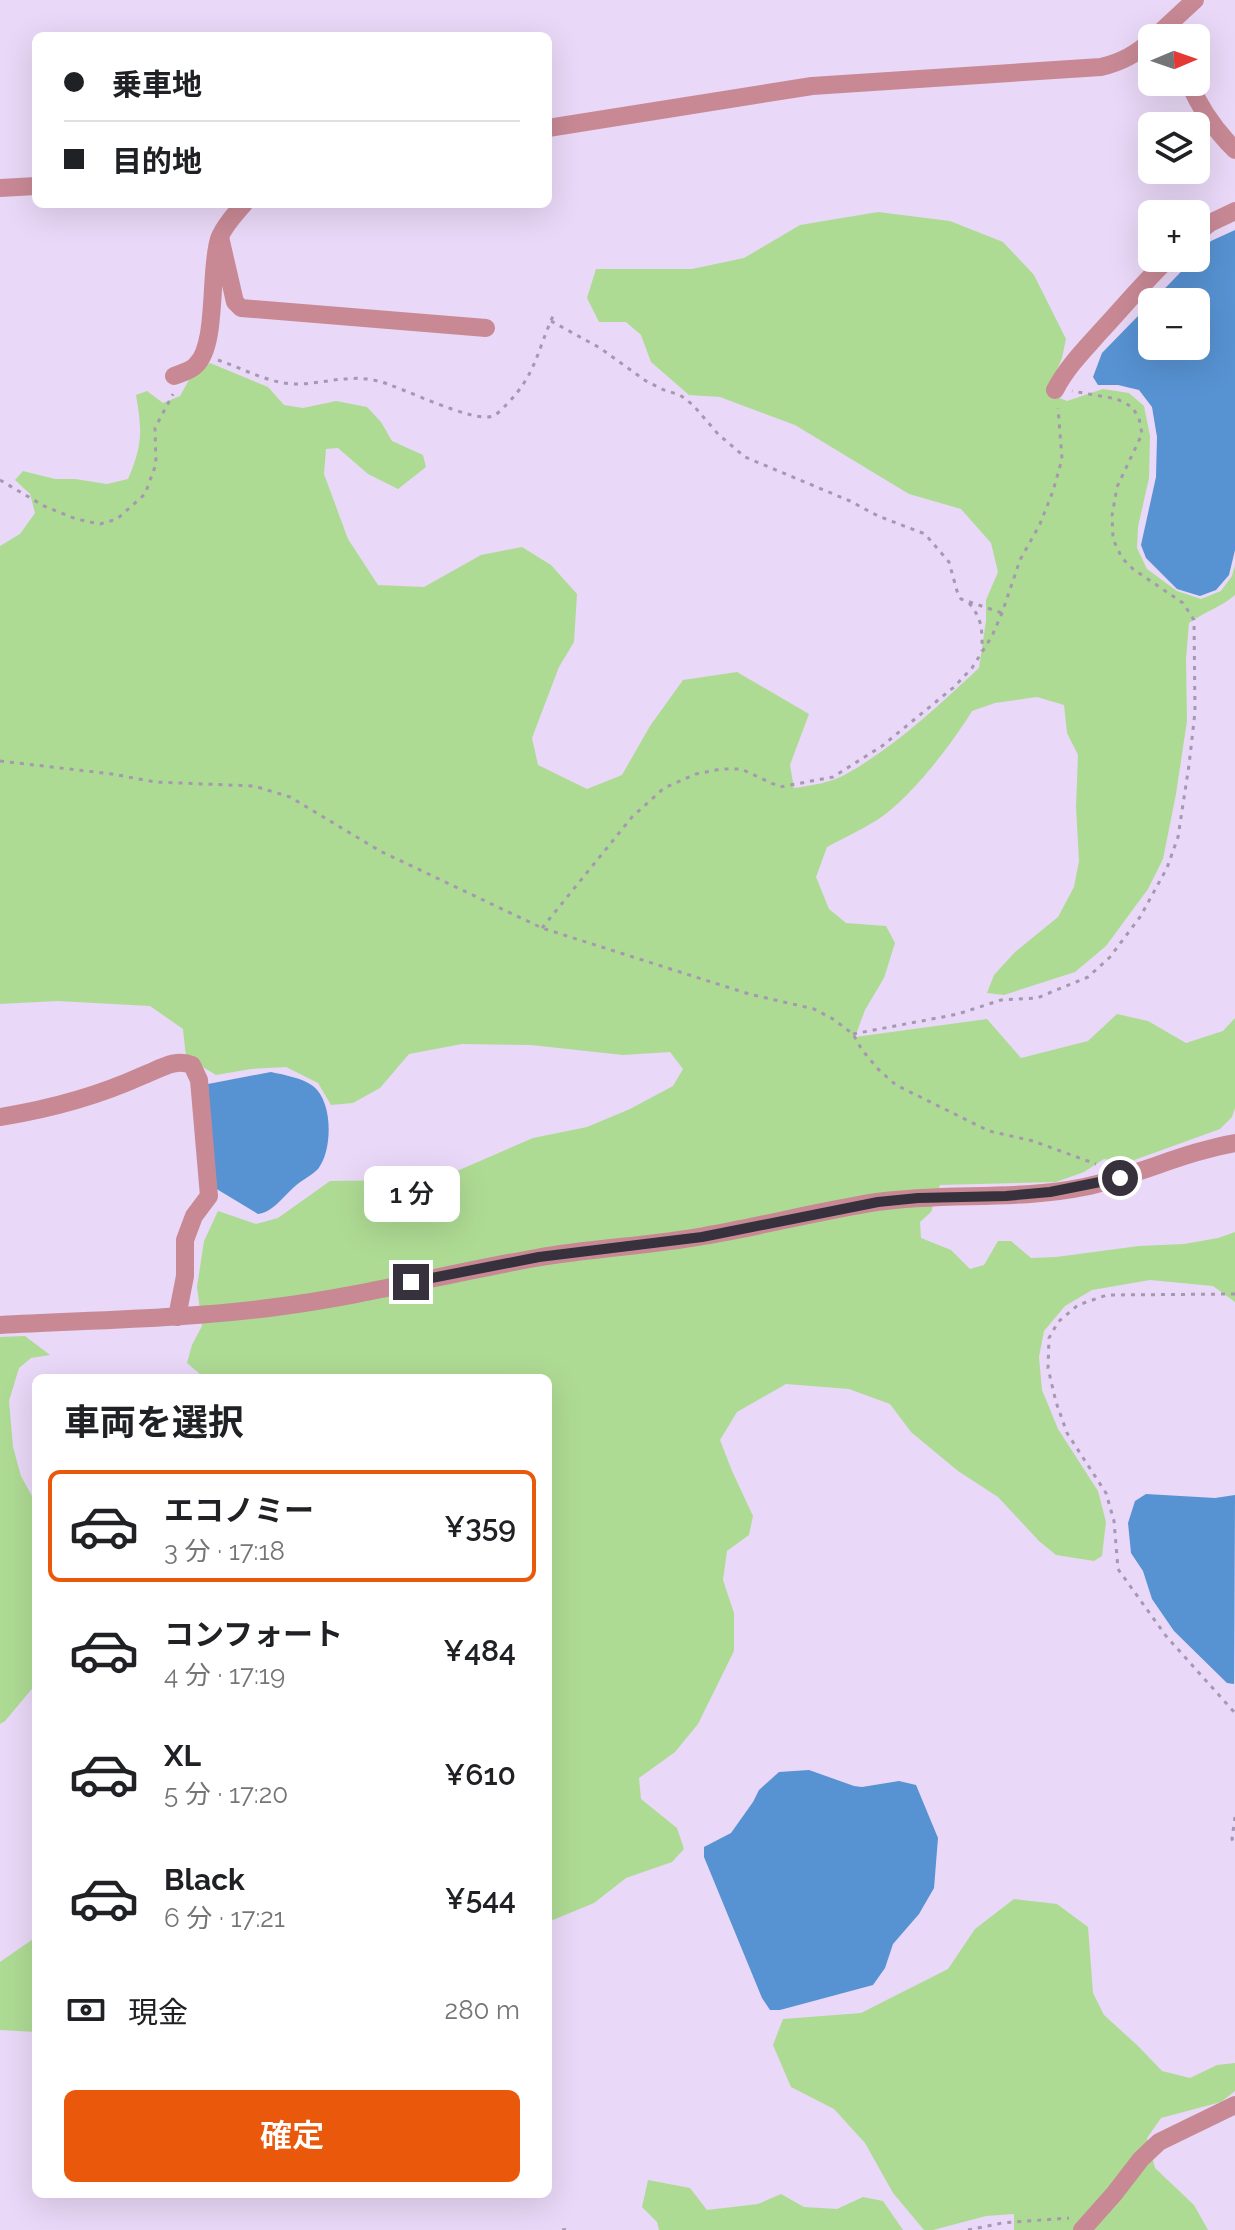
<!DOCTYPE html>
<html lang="ja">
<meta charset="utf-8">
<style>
body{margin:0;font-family:Raleway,"Noto Sans JP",sans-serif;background:#f6f6f6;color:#202124;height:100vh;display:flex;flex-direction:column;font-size:30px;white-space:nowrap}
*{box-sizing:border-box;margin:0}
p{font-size:26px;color:#757577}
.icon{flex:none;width:44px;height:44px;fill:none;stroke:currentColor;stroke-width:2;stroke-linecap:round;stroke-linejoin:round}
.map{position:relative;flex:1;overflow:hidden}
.details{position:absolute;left:32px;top:1374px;width:520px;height:824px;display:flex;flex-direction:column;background:#fff;border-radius:12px;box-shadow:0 8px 32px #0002}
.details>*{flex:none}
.top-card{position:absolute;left:32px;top:32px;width:520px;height:176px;border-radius:12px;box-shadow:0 8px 32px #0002;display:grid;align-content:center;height:176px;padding:0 32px;background:#fff}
.needle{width:52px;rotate:88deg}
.fabs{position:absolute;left:1138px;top:24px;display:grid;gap:16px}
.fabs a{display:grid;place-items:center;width:72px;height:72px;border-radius:12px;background:#fff;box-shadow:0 8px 32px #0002;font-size:40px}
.end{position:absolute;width:36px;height:36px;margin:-18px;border:10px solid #37313d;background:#fff;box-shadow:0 0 0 4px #fff}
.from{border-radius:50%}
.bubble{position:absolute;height:56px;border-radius:12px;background:#fff;box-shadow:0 8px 32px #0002;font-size:26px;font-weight:600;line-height:56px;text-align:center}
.top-card b{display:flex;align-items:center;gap:28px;height:76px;font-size:30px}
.top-card b+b{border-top:2px solid #e0e0e0}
.top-card i{width:20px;height:20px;background:#202124}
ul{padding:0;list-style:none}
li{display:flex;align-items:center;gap:24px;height:112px;margin:0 16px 12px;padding:0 16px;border:4px solid transparent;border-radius:12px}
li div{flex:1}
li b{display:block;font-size:30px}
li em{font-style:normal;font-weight:600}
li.on{border-color:#ea580c}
li>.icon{width:72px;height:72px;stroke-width:1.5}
h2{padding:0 32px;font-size:36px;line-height:96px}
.pay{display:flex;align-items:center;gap:20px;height:88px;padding:0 32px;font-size:30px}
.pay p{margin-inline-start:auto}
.primary-button{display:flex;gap:16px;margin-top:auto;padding:16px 32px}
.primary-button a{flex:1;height:92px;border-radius:12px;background:#ea580c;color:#fff;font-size:32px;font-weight:600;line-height:92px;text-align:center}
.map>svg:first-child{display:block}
.green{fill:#aedb94}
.water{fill:#5792d2;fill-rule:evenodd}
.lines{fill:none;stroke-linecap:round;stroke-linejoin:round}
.path{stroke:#a598b0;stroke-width:3;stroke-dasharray:4 6;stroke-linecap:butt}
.street{stroke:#c88995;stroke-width:18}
.route{stroke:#37313d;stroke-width:10}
</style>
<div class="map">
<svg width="1235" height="2230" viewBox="0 0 1235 2230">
<rect width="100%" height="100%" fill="#e9d8f7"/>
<!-- green -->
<g class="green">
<path d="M878,212L950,221L1003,242L1034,275L1066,339L1062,358L1047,393L1067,401L1103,389L1129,393L1144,406L1150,436L1149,478L1138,527L1137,548L1147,569L1177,591L1201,599L1221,591L1232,576L1235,565V595C1221,607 1204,612 1189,623L1186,659L1187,721L1176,794L1163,859L1148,889L1106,946L1075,972L1004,995L987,993L994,975L1015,952L1058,917L1074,887L1079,861L1076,807L1078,755L1067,733L1064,705L1037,697L995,703L972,711C952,744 909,800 877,820C861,830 843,838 827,847L816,877L829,909L846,923L886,926L895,943L884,978L865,1010L855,1037L987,1019L1021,1058L1088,1041L1117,1014L1148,1021L1186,1043L1223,1031L1235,1018V1108L1232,1117L1220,1129L1126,1163L1104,1159L1084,1172L1056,1182L940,1185L931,1212L920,1222L921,1238L951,1250L970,1269L984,1265L998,1241H1011L1031,1258L1056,1257L1139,1246L1184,1244L1218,1238L1235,1232V1302L1213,1286L1150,1280L1092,1290L1065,1306L1044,1331L1039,1357L1042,1390L1058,1429L1098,1491L1106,1522L1102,1556L1094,1561L1056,1555L1039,1541L998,1497L958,1471L911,1432L890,1404L849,1389L786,1384L737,1412L720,1440L732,1471L753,1516L749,1535L727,1551L723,1580L734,1613V1651L698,1724L675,1752L639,1778L641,1799L677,1828L684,1849L672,1862L626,1878L594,1903L548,1922V1378H202L201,1375L187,1363L192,1345L202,1326L197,1287L204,1241L218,1211L256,1224L278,1218L330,1181L407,1180L457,1171L533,1138L587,1127L630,1109L673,1086L683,1069L670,1052L623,1055L531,1045L462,1044L409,1054L380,1088L353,1103L331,1105L318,1083L286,1067L251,1069L216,1075L186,1057L183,1029L150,1006L57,1001L0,1004V546L20,534L35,513L30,494L15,480L23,471L55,479H75L107,484L128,479C143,445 142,430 136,395L147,391L163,403L180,396L189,380L210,363L268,387L284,405L303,408L336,401L367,407L381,422L392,441L423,455L426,467L398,489L368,474L338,448L326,449L324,474L348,539L378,585L424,587L481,555L522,547L551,565L577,594L574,642L559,667L532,738L538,765L587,789L622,775L650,726L683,680L737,672L809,714L790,765L794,788C813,785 831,783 848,773C896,746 939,705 979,668L986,621V600L998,572L991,543L961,509L909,494L795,425L720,397L689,395L651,362L641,335L626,322H599L587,298L596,269H692L744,258L800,225Z"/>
<polygon points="25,1336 50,1355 31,1358 19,1368 9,1401 13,1447 21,1476 33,1498 36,1499 36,1684 5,1721 0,1724 0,1337"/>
<polygon points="1014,1899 1057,1904 1088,1927 1093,1993 1104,2015 1138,2046 1162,2071 1190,2078 1217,2065 1235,2063 1235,2091 1221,2102 1161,2118 1147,2138 1155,2168 1194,2205 1208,2230 1014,2230 1014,2214 986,2216 933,2230 924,2230 893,2193 865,2143 834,2109 791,2087 773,2045 783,2019 861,2013 948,1969 975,1929"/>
<polygon points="36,1937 36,2032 0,2030 0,1962"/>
<polygon points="648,2180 690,2188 707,2210 758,2204 781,2194 804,2207 837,2209 863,2197 883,2201 903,2230 659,2230 657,2222 642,2207"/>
</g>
<!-- water -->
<g class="water">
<path d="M1235,230V550L1229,575L1216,590L1200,596L1177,589L1146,558L1141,545L1156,477L1157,437L1152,407L1139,390L1118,385H1098L1093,377L1102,353L1211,241ZM1152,302H1196V346H1152Z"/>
<path d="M271,1072C285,1075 302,1078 313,1086C333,1101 333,1150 318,1169C311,1176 300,1181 293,1188C282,1198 273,1212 258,1214L215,1188L208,1084Z"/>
<polygon points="1146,1494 1215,1498 1235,1495 1234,1684 1227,1683 1174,1631 1152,1599 1143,1571 1131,1553 1128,1523 1135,1501"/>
<polygon points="809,1770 854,1786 862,1787 899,1781 916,1785 938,1838 934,1888 919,1914 893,1944 885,1968 873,1985 780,2010 770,2010 762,1998 704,1857 704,1847 731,1833 753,1802 759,1790 779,1772"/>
</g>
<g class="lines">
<!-- path -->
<g class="path">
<polyline points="551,321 600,348 646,381 664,390 680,395 693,405 718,434 745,457 850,501 878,516 925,534 949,562 957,591 961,599 1002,613"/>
<path d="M218,360C244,369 272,385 299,384C326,383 351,374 378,381C402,387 474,424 493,416C498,414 503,408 507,404C537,373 537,350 554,314"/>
<polyline points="0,480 44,506 76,519 100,524 117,519 145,494 156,464 155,428 173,394"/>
<path d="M969,603C983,620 982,630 982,651"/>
<polyline points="0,761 112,774 155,782 254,786 290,797 380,851 542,928 749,994 814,1009 833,1019 853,1034 862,1050 879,1070 896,1085 989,1131 1033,1141 1096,1164"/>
<polyline points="542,928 632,817 664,788 696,774 721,769 741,769 780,787 833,777 882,746 954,687 972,668 992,636 1002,613 1020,560 1040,524 1053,491 1062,459 1058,408"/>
<polyline points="853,1034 958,1014 1001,1000 1037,998 1088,977 1110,957 1140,917 1167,868 1178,837 1189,765 1195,712 1194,620 1183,603 1133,569 1122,558 1113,539 1112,516 1117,487 1142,434 1139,418 1132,407 1117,399 1072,391"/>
<polyline points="1235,1294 1107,1295 1078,1305 1058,1322 1049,1338 1048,1368 1056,1402 1067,1433 1106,1493 1114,1521 1118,1569 1166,1636 1235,1713"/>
<polyline points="1235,1817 1232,1839 1235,1844"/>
<polyline points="562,2230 571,2229"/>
<polyline points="968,2230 1002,2223 1069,2218"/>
</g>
<!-- street -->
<g class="street">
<polyline points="1154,38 1195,0"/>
<path d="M1189,82C1200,109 1215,130 1235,150"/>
<path d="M548,128L812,86L1101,67C1122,62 1136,54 1152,40"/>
<polyline points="0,188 36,186"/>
<polyline points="1196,234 1210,223 1235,211"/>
<polyline points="220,237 235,302 241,308 486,328"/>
<path d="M174,376C181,373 191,371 196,365C218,345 209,269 219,239C224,226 235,214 244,204"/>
<path d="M1055,390C1067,367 1084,350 1101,331C1124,306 1145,281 1169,258"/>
<path d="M0,1117C50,1109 98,1096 144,1075C160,1069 175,1058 192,1065L199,1080L209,1196L194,1216L185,1240V1276L177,1317"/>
<path d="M0,1325C92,1320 185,1319 276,1307C364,1296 449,1273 536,1258C592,1248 649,1246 704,1236C762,1226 819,1211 877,1202C946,1192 1016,1201 1084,1187C1136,1176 1184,1152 1235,1143"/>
<polyline points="1082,2230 1114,2194 1141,2159 1159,2142 1235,2105"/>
</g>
</g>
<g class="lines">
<!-- route -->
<polyline class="route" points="411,1282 539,1257 702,1237 878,1202 918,1198 1006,1196 1050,1192 1120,1178"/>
</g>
</svg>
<div class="fabs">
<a><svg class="needle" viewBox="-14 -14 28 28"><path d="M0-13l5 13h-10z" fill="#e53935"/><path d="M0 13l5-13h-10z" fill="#757577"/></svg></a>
<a><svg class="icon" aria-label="layers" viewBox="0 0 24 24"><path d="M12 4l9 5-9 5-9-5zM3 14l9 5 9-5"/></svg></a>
<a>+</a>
<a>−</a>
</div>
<i class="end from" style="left:1120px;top:1178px"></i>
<i class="end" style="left:411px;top:1282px"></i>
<div class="bubble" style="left:364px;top:1166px;width:96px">1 分</div>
<div class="top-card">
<b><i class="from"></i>乗車地</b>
<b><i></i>目的地</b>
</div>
<section class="details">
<h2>車両を選択</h2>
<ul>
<li class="on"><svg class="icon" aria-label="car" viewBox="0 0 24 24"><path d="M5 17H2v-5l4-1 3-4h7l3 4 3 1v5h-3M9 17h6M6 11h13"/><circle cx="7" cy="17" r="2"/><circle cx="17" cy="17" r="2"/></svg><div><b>エコノミー</b><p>3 分 · 17:18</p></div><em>¥359</em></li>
<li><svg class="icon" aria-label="car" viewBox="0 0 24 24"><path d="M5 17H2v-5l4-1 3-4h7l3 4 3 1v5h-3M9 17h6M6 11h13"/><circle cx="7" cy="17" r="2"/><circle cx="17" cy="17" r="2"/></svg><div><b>コンフォート</b><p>4 分 · 17:19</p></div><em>¥484</em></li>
<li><svg class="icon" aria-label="car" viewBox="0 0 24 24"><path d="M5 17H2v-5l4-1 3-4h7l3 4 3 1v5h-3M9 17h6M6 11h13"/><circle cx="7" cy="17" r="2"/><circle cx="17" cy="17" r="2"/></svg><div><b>XL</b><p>5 分 · 17:20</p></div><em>¥610</em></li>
<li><svg class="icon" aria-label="car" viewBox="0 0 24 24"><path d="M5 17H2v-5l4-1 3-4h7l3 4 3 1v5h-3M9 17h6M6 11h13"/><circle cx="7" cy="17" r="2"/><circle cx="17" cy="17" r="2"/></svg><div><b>Black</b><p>6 分 · 17:21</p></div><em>¥544</em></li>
</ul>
<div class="pay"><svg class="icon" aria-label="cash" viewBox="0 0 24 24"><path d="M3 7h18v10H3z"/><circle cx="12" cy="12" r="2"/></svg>現金<p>280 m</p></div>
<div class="primary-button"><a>確定</a></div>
</section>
</div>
